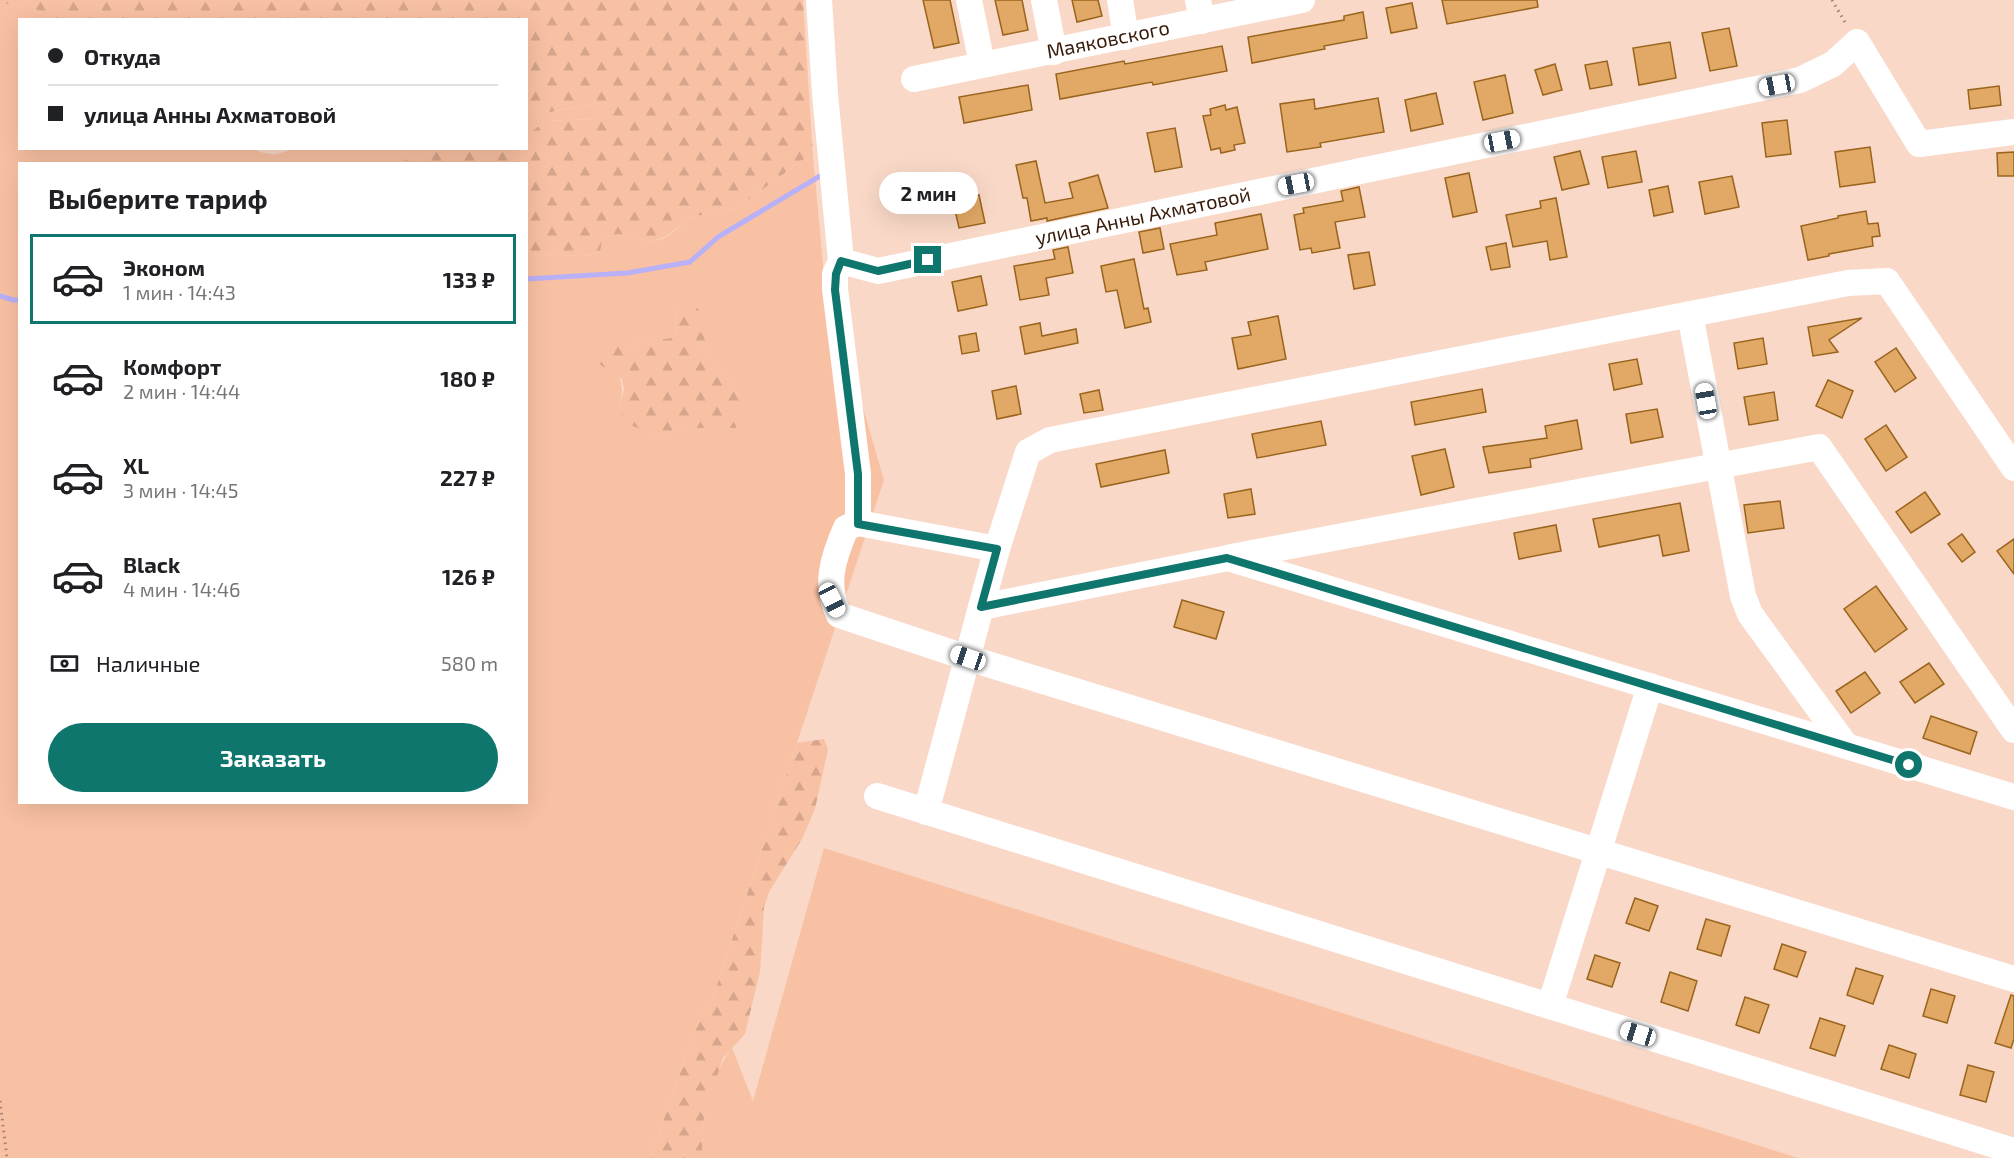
<!DOCTYPE html>
<html lang="ru">
<meta charset="utf-8">
<style>
body{margin:0;font-family:"Exo 2",sans-serif;background:#f2f2f2;color:#202124;height:100vh;display:flex;flex-direction:column;font-size:22px;white-space:nowrap}
*{box-sizing:border-box;margin:0}
p{font-size:20px;color:#757577}
.icon{flex:none;width:33px;height:33px;fill:none;stroke:currentColor;stroke-width:2;stroke-linecap:round;stroke-linejoin:round}
.map{position:relative;flex:1;overflow:hidden}
.details{position:absolute;left:18px;top:162px;width:510px;height:642px;display:flex;flex-direction:column;background:#fff;border-radius:0px;box-shadow:0 6px 24px #0002}
.details>*{flex:none}
.top-card{position:absolute;left:18px;top:18px;width:510px;height:132px;border-radius:0px;box-shadow:0 6px 24px #0002;display:grid;align-content:center;height:132px;padding:0 30px;background:#fff}
.end{position:absolute;width:27px;height:27px;margin:-14px;border:8px solid #0f766e;background:#fff;box-shadow:0 0 0 3px #fff}
.from{border-radius:50%}
.bubble{position:absolute;height:42px;border-radius:21px;background:#fff;box-shadow:0 6px 24px #0002;font-size:20px;font-weight:700;line-height:42px;text-align:center}
.car{position:absolute;width:18px;height:36px;margin:-18px -9px;border-radius:8px;box-shadow:0 0 4px 2px #0007;background:linear-gradient(#fff 24%,#345 0 40%,#fff 0 76%,#345 0 86%,#fff 0)}
.top-card b{display:flex;align-items:center;gap:21px;height:57px;font-size:22px}
.top-card b+b{border-top:2px solid #e0e0e0}
.top-card i{width:15px;height:15px;background:#202124}
ul{padding:0;list-style:none}
li{display:flex;align-items:center;gap:18px;height:90px;margin:0 12px 9px;padding:0 18px;border:3px solid transparent;border-radius:0px}
li div{flex:1}
li b{display:block;font-size:22px}
li em{font-style:normal;font-weight:700}
li.on{border-color:#0f766e}
li>.icon{width:54px;height:54px;stroke-width:1.5}
h2{padding:0 30px;font-size:27px;line-height:72px}
.pay{display:flex;align-items:center;gap:15px;height:66px;padding:0 30px;font-size:22px}
.pay p{margin-inline-start:auto}
.action{display:flex;gap:12px;margin-top:auto;padding:12px 30px}
.action a{flex:1;height:69px;border-radius:36px;background:#0f766e;color:#fff;font-size:24px;font-weight:700;line-height:69px;text-align:center}
.map>svg:first-child{display:block}
.green{fill:#f9c1a3;fill-rule:evenodd}
.forest{fill:url(#forest-firs)}
.lines{fill:none;stroke-linecap:round;stroke-linejoin:round}
.stream{stroke:#b9b1f7;stroke-width:5}
.building{fill:#e1a866;stroke:#99641c;stroke-width:1.5}
.path{stroke:#a08170;stroke-width:3;stroke-dasharray:1.5 4.5;stroke-linecap:butt}
.minor{stroke:#fff;stroke-width:26}
.route{stroke:#0f766e;stroke-width:8}
.labels{text-anchor:middle;stroke-width:4.5;stroke-linejoin:round;paint-order:stroke}
.street-label{font-size:20px;fill:#381b0a;stroke:#f9d8c7}
</style>
<div class="map">
<svg width="2014" height="1158" viewBox="0 0 2014 1158">
<defs>
<pattern id="forest-firs" width="22" height="20" patternUnits="userSpaceOnUse" patternTransform="scale(1.5)"><rect width="22" height="20" fill="#f9c1a3"/><path d="M5 1l3.5 6h-7zM16 11l3.5 6h-7z" fill="#d6a58b"/></pattern>
</defs>
<rect width="100%" height="100%" fill="#f9d8c7"/>
<!-- green -->
<g class="green">
<path d="M0,4H29L51,19L20,20V148H252C266,156 278,156 293,148L431,149L417,158L389,164H20V802H526L527,254L585,256L600,252L603,236L619,234L650,242L665,238L691,217L737,208L804,159L813,156L824,275L884,480L712,1000L701,1014L650,1158H0ZM681,303L696,307L703,349L741,398L736,428H687L655,436L620,406C627,375 614,368 597,345H629L676,337L675,320Z"/>
<polygon points="597,103 610,111 595,119 546,121 532,131 527,130 526,108 552,112"/>
<path d="M824,848L1798,1158H698C704,1146 702,1133 704,1120C706,1103 720,1061 732,1048L753,1101Z"/>
</g>
<!-- forest -->
<g class="forest">
<polygon points="0,0 803,0 813,156 804,159 737,208 691,217 665,237 650,242 619,234 603,236 600,252 584,256 527,254 526,164 389,163 417,158 431,149 526,148 527,130 532,131 546,121 595,119 610,111 597,103 551,112 527,108 526,20 51,20 29,4 0,4"/>
<polygon points="681,302 696,307 708,319 703,349 741,398 743,414 736,428 687,428 655,436 624,422 620,406 624,389 622,379 593,360 597,345 629,345 676,337 675,320"/>
<polygon points="824,739 828,749 815,809 802,839 769,892 764,907 760,972 745,1034 723,1058 704,1118 702,1150 698,1158 650,1158 701,1014 712,1000 797,743"/>
</g>
<g class="lines">
<!-- stream -->
<g class="stream">
<polyline points="526,279 627,273 690,262 718,237 825,173"/>
<polyline points="0,296 13,300 20,300"/>
</g>
</g>
<!-- building -->
<g class="building">
<polygon points="923,0 950,0 959,43 934,48"/>
<polygon points="995,0 1022,0 1028,30 1003,35"/>
<polygon points="1072,0 1098,0 1102,16 1077,22"/>
<polygon points="1442,0 1537,0 1538,7 1447,24"/>
<polygon points="1412,3 1417,28 1391,33 1386,8"/>
<polygon points="1363,12 1367,38 1324,46 1325,49 1252,63 1248,37 1344,20 1344,16"/>
<polygon points="1729,28 1737,66 1710,71 1702,33"/>
<polygon points="1670,42 1676,78 1639,85 1633,48"/>
<polygon points="1222,46 1227,71 1153,85 1152,82 1060,99 1056,74 1124,61 1125,64"/>
<polygon points="1607,61 1612,85 1590,89 1585,65"/>
<polygon points="1555,64 1562,90 1543,95 1535,70"/>
<polygon points="1505,75 1513,113 1483,120 1474,82"/>
<polygon points="1028,85 1032,110 964,123 959,97"/>
<polygon points="1999,86 2001,105 1970,109 1968,90"/>
<polygon points="1436,93 1443,124 1411,131 1405,100"/>
<polygon points="1378,98 1384,132 1320,143 1321,147 1287,152 1280,104 1314,99 1315,109"/>
<polygon points="1225,105 1226,110 1237,107 1245,143 1234,145 1235,150 1221,153 1220,148 1211,150 1203,116 1211,115 1210,109"/>
<polygon points="1787,120 1791,154 1766,157 1762,123"/>
<polygon points="1175,128 1182,167 1155,172 1147,133"/>
<polygon points="1870,147 1875,182 1840,187 1835,152"/>
<polygon points="1580,151 1589,184 1562,190 1554,157"/>
<polygon points="1636,151 1642,182 1608,188 1602,157"/>
<polygon points="2014,152 2014,176 1998,176 1997,153"/>
<polygon points="1036,161 1045,203 1073,198 1069,183 1098,175 1108,208 1047,221 1047,218 1031,221 1027,198 1023,198 1016,165"/>
<polygon points="1469,173 1477,212 1453,217 1445,178"/>
<polygon points="1732,176 1739,207 1705,214 1699,182"/>
<polygon points="1668,186 1673,212 1654,216 1649,190"/>
<polygon points="1359,187 1365,217 1335,222 1340,248 1312,253 1311,248 1300,250 1294,215 1304,213 1303,208 1343,201 1341,191"/>
<polygon points="979,195 985,223 959,228 953,201"/>
<polygon points="1556,198 1567,257 1550,260 1547,241 1513,247 1506,215 1541,208 1540,201"/>
<polygon points="1866,211 1868,224 1878,223 1880,236 1872,237 1873,246 1829,254 1829,256 1808,260 1801,226 1838,218 1838,216"/>
<polygon points="1261,214 1268,249 1205,262 1207,270 1177,275 1170,244 1217,235 1215,223"/>
<polygon points="1160,228 1164,249 1143,253 1139,232"/>
<polygon points="1506,243 1510,267 1491,270 1486,247"/>
<polygon points="1068,247 1073,273 1046,278 1049,295 1020,300 1014,266 1055,259 1053,250"/>
<polygon points="1369,252 1375,285 1354,289 1348,255"/>
<polygon points="1134,259 1144,309 1148,308 1151,322 1125,328 1117,290 1106,292 1101,266"/>
<polygon points="981,276 987,305 958,311 952,282"/>
<polygon points="1278,316 1286,359 1238,369 1232,338 1251,335 1248,322"/>
<polygon points="1862,318 1829,340 1838,352 1813,356 1808,327"/>
<polygon points="1040,323 1042,336 1076,329 1078,343 1025,354 1020,327"/>
<polygon points="976,333 979,351 962,354 959,336"/>
<polygon points="1763,338 1767,364 1738,369 1734,343"/>
<polygon points="1896,348 1916,378 1895,392 1875,362"/>
<polygon points="1637,359 1642,384 1614,390 1609,364"/>
<polygon points="1828,380 1853,391 1842,418 1816,406"/>
<polygon points="1016,386 1021,414 997,419 992,391"/>
<polygon points="1482,389 1486,412 1415,425 1411,402"/>
<polygon points="1099,390 1103,410 1084,413 1080,394"/>
<polygon points="1774,392 1778,420 1749,425 1744,397"/>
<polygon points="1657,409 1663,437 1631,443 1626,414"/>
<polygon points="1577,420 1582,449 1530,459 1531,467 1489,473 1483,447 1547,438 1545,426"/>
<polygon points="1321,421 1326,445 1257,458 1252,434"/>
<polygon points="1886,425 1907,457 1886,471 1865,439"/>
<polygon points="1445,449 1454,487 1421,495 1412,456"/>
<polygon points="1165,450 1169,473 1101,487 1096,464"/>
<polygon points="1251,489 1255,514 1228,518 1224,494"/>
<polygon points="1925,492 1940,514 1911,533 1896,512"/>
<polygon points="1780,501 1784,528 1748,533 1744,505"/>
<polygon points="1680,503 1689,551 1663,556 1659,535 1599,547 1593,519"/>
<polygon points="1556,525 1561,551 1519,559 1514,533"/>
<polygon points="1962,534 1975,552 1962,562 1948,544"/>
<polygon points="2014,539 2014,574 1997,551"/>
<polygon points="1876,586 1907,629 1875,652 1844,609"/>
<polygon points="1182,600 1224,612 1216,639 1174,627"/>
<polygon points="1929,663 1944,684 1915,703 1900,682"/>
<polygon points="1865,672 1880,693 1851,713 1836,691"/>
<polygon points="1931,716 1977,732 1970,754 1923,738"/>
<polygon points="1635,898 1658,906 1649,931 1626,923"/>
<polygon points="1706,919 1730,926 1721,956 1697,949"/>
<polygon points="1782,944 1806,952 1797,977 1774,969"/>
<polygon points="1595,955 1620,963 1612,987 1587,979"/>
<polygon points="1856,968 1883,976 1873,1004 1847,995"/>
<polygon points="1670,972 1697,981 1688,1011 1661,1002"/>
<polygon points="1931,989 1955,996 1947,1023 1923,1016"/>
<polygon points="2011,995 2014,996 2014,1039 2011,1048 1995,1043"/>
<polygon points="1745,997 1769,1005 1759,1033 1736,1025"/>
<polygon points="1820,1018 1845,1026 1835,1056 1810,1048"/>
<polygon points="1889,1045 1916,1054 1909,1078 1881,1069"/>
<polygon points="1968,1065 1994,1072 1986,1102 1960,1095"/>
</g>
<g class="lines">
<!-- path -->
<g class="path">
<polyline points="1832,0 1846,24"/>
<polyline points="0,1101 7,1158"/>
</g>
<!-- minor -->
<g class="minor">
<polyline points="819,0 825,94 841,261 835,274 835,289 858,474 858,523"/>
<polyline points="969,0 982,64"/>
<polyline points="1044,0 1054,52"/>
<polyline points="1120,0 1126,37"/>
<polyline points="1198,0 1202,21"/>
<path id="s1" d="M914,79L1302,0"/>
<path id="s2" d="M841,261L878,271L1800,80L1833,64L1857,42L1919,144L2014,132"/>
<polyline points="1690,314 1743,596 1750,614 1846,746"/>
<polyline points="997,549 1028,452 1050,440 1848,283 1887,281 2014,468"/>
<polyline points="1231,557 1819,447 2014,730"/>
<path d="M981,607L997,549L858,523L846,528C833,558 824,585 839,615L968,658L2014,979"/>
<polyline points="877,796 2014,1151"/>
<polyline points="926,812 981,607 1228,558 2014,797"/>
<polyline points="1550,1006 1650,686"/>
</g>
</g>
<g class="lines">
<!-- route -->
<polyline class="route" points="928,260 878,271 841,261 836,274 835,290 858,474 858,524 997,549 981,607 1227,558 1909,765"/>
</g>
<g class="labels">
<!-- street labels -->
<g class="street-label">
<text dy="7" stroke="none"><textPath href="#s1" startOffset="198">Маяковского</textPath></text>
<text dy="7" stroke="none"><textPath href="#s2" startOffset="309">улица Анны Ахматовой</textPath></text>
</g>
</g>
</svg>
<i class="end from" style="left:1909px;top:765px"></i>
<i class="end" style="left:928px;top:260px"></i>
<div class="bubble" style="left:879px;top:172px;width:99px">2 мин</div>
<i class="car" style="left:1777px;top:85px;rotate:259deg"></i>
<i class="car" style="left:1502px;top:141px;rotate:79deg"></i>
<i class="car" style="left:1296px;top:184px;rotate:259deg"></i>
<i class="car" style="left:1706px;top:401px;rotate:350deg"></i>
<i class="car" style="left:832px;top:600px;rotate:153deg"></i>
<i class="car" style="left:968px;top:658px;rotate:289deg"></i>
<i class="car" style="left:1638px;top:1034px;rotate:287deg"></i>
<div class="top-card">
<b><i class="from"></i>Откуда</b>
<b><i></i>улица Анны Ахматовой</b>
</div>
<section class="details">
<h2>Выберите тариф</h2>
<ul>
<li class="on"><svg class="icon" aria-label="car" viewBox="0 0 24 24"><path d="M5 17H2v-5l4-1 3-4h7l3 4 3 1v5h-3M9 17h6M6 11h13"/><circle cx="7" cy="17" r="2"/><circle cx="17" cy="17" r="2"/></svg><div><b>Эконом</b><p>1 мин · 14:43</p></div><em>133 ₽</em></li>
<li><svg class="icon" aria-label="car" viewBox="0 0 24 24"><path d="M5 17H2v-5l4-1 3-4h7l3 4 3 1v5h-3M9 17h6M6 11h13"/><circle cx="7" cy="17" r="2"/><circle cx="17" cy="17" r="2"/></svg><div><b>Комфорт</b><p>2 мин · 14:44</p></div><em>180 ₽</em></li>
<li><svg class="icon" aria-label="car" viewBox="0 0 24 24"><path d="M5 17H2v-5l4-1 3-4h7l3 4 3 1v5h-3M9 17h6M6 11h13"/><circle cx="7" cy="17" r="2"/><circle cx="17" cy="17" r="2"/></svg><div><b>XL</b><p>3 мин · 14:45</p></div><em>227 ₽</em></li>
<li><svg class="icon" aria-label="car" viewBox="0 0 24 24"><path d="M5 17H2v-5l4-1 3-4h7l3 4 3 1v5h-3M9 17h6M6 11h13"/><circle cx="7" cy="17" r="2"/><circle cx="17" cy="17" r="2"/></svg><div><b>Black</b><p>4 мин · 14:46</p></div><em>126 ₽</em></li>
</ul>
<div class="pay"><svg class="icon" aria-label="cash" viewBox="0 0 24 24"><path d="M3 7h18v10H3z"/><circle cx="12" cy="12" r="2"/></svg>Наличные<p>580 m</p></div>
<div class="action"><a>Заказать</a></div>
</section>
</div>
